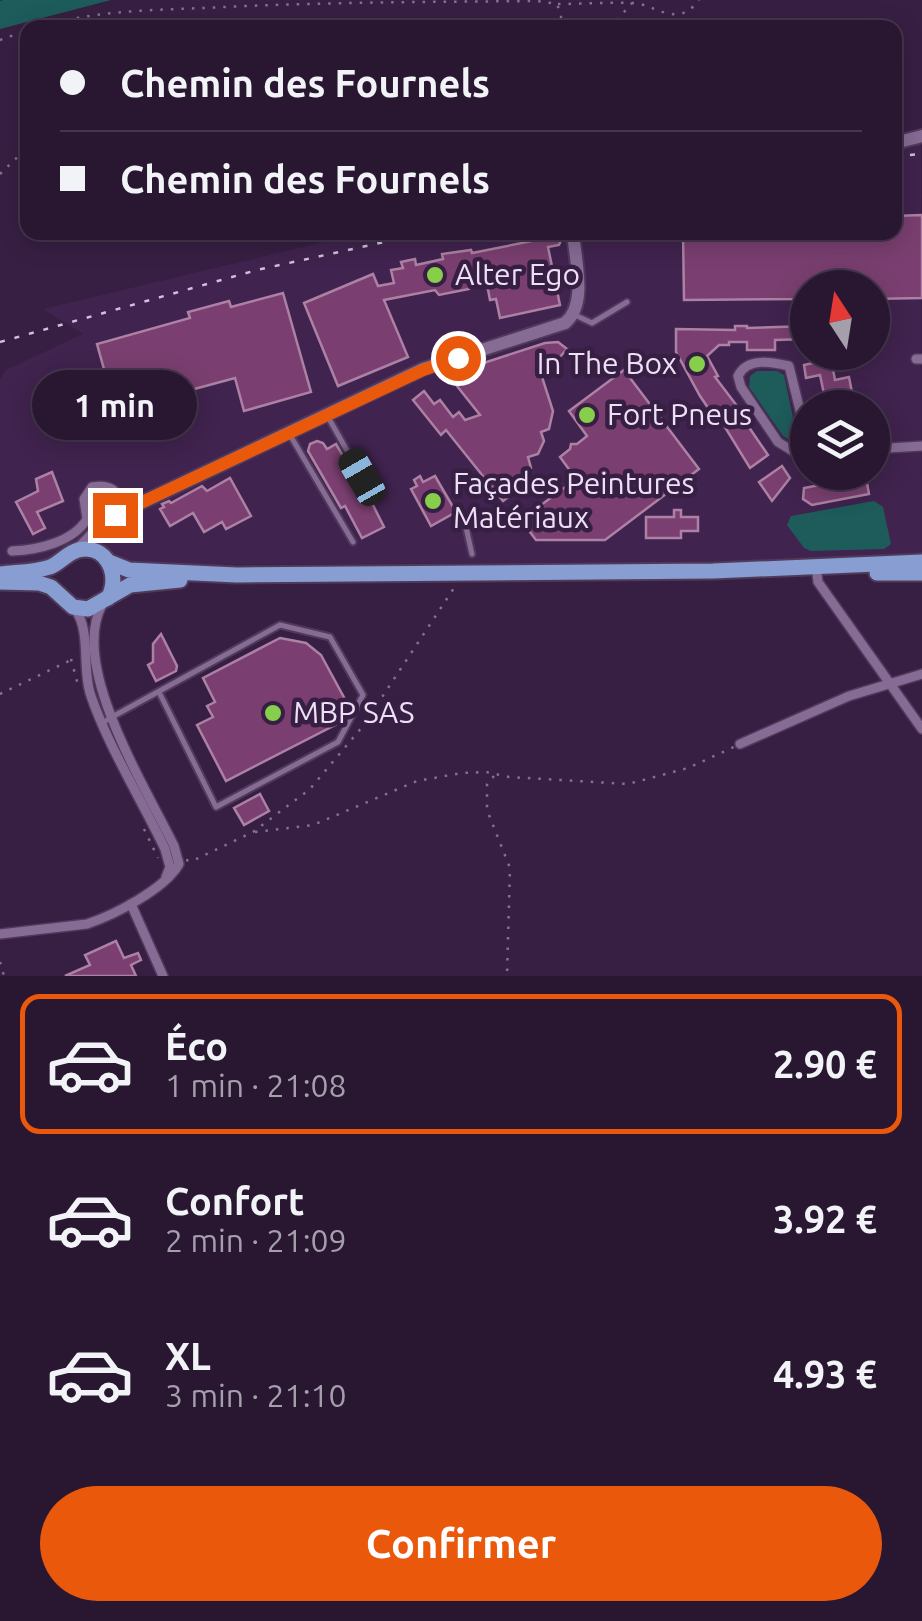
<!DOCTYPE html>
<html lang="fr">
<meta charset="utf-8">
<style>
body{margin:0;font-family:Ubuntu,sans-serif;background:#35243e;color:#f1f3f6;height:100vh;display:flex;flex-direction:column;font-size:38px;white-space:nowrap}
*{box-sizing:border-box;margin:0}
p{font-size:32px;color:#a59fac}
.icon{flex:none;width:55px;height:55px;fill:none;stroke:currentColor;stroke-width:2;stroke-linecap:round;stroke-linejoin:round}
.map{position:relative;height:976px;overflow:hidden}
.panel{display:flex;flex-direction:column;background:#291732;flex:1}
.panel>*{flex:none}
.hud{position:absolute;left:20px;top:20px;width:882px;height:220px;border-radius:20px;box-shadow:0 5px 25px #0003,0 0 0 2px #45364d;display:grid;align-content:center;height:220px;padding:0 40px;background:#291732}
.needle{width:65px;rotate:348deg}
.buttons{position:absolute;left:790px;top:270px;display:grid;gap:20px}
.buttons a{display:grid;place-items:center;width:100px;height:100px;border-radius:50%;background:#291732;box-shadow:0 5px 25px #0003,0 0 0 2px #45364d;font-size:50px}
.end{position:absolute;width:45px;height:45px;margin:-22px;border:12px solid #ea580c;background:#fff;box-shadow:0 0 0 5px #fff}
.from{border-radius:50%}
.bubble{position:absolute;height:70px;border-radius:35px;background:#291732;box-shadow:0 5px 25px #0003,0 0 0 2px #45364d;font-size:32px;font-weight:700;line-height:70px;text-align:center}
.car{position:absolute;width:30px;height:60px;margin:-30px -15px;border-radius:12px;box-shadow:0 0 8px 2px #0007;background:linear-gradient(#222 24%,#8ab4d8 0 40%,#222 0 76%,#8ab4d8 0 86%,#222 0)}
.hud b{display:flex;align-items:center;gap:35px;height:95px;font-size:38px}
.hud b+b{border-top:2px solid #45364d}
.hud i{width:25px;height:25px;background:#f1f3f6}
ul{padding:18px 0 0;list-style:none}
li{display:flex;align-items:center;gap:30px;height:140px;margin:0 20px 15px;padding:0 20px;border:5px solid transparent;border-radius:20px}
li div{flex:1}
li b{display:block;font-size:38px}
li em{font-style:normal;font-weight:700}
li.active{border-color:#ea580c}
li>.icon{width:90px;height:90px;stroke-width:1.5}
.primary-button{display:flex;gap:20px;margin-top:auto;padding:20px 40px}
.primary-button a{flex:1;height:115px;border-radius:60px;background:#ea580c;color:#fff;font-size:40px;font-weight:700;line-height:115px;text-align:center}
.map>svg:first-child{display:block}
.built{fill:#40234e;fill-rule:evenodd}
.water{fill:#1d5c5b}
.building{fill:#7a3f70;stroke:#ac81a3;stroke-width:2.5}
.lines{fill:none;stroke-linecap:round;stroke-linejoin:round}
.lane-casing{stroke:#503a5a;stroke-width:9}
.street-casing{stroke:#503a5a;stroke-width:12}
.secondary-casing{stroke:#503a5a;stroke-width:16}
.primary-casing{stroke:#503a5a;stroke-width:19}
.path{stroke:#85718f;stroke-width:2.5;stroke-dasharray:2.5 8;stroke-linecap:butt}
.lane{stroke:#866b94;stroke-width:5}
.street{stroke:#866b94;stroke-width:9}
.secondary{stroke:#866b94;stroke-width:12}
.primary{stroke:#889dd2;stroke-width:15}
.rail{stroke:#d0c1da;stroke-width:2.5;stroke-dasharray:5 10;stroke-linecap:butt}
.route{stroke:#ea580c;stroke-width:12}
.poi-dot{fill:#87cf4b;stroke:#371f43;stroke-width:4}
.labels{text-anchor:middle;stroke-width:9;stroke-linejoin:round;paint-order:stroke}
.poi-label{font-size:30px;fill:#eddff6;stroke:#371f43;text-anchor:start}
</style>
<div class="map">
<svg width="922" height="976" viewBox="0 0 922 976">
<rect width="100%" height="100%" fill="#371f43"/>
<!-- built -->
<path class="built" d="M921,142L922,555L802,562L128,565L116,560L107,548L78,542L41,562L0,566V379L6,370L83,334L43,309L362,233L895,232V148ZM808,288H872V352H808ZM808,408H872V472H808Z"/>
<!-- water -->
<g class="water">
<polygon points="111,0 0,29 0,1 3,0"/>
<polygon points="757,371 777,371 784,375 796,432 794,438 788,439 783,436 749,387 750,376"/>
<polygon points="874,501 883,507 891,544 884,549 811,551 804,548 787,525 791,516"/>
</g>
<!-- building -->
<g class="building">
<polygon points="922,215 922,298 872,299 872,288 808,288 808,299 684,300 683,232 895,232 895,216"/>
<polygon points="551,232 559,232 562,238 559,245 548,247 560,305 500,318 496,299 490,300 486,279 469,282 469,289 439,295 435,290 384,300 408,357 338,386 304,303 373,274 378,286 394,283 391,270 403,268 401,262 415,259 416,265 443,259 442,254 471,250 472,253 547,238"/>
<polygon points="283,293 311,392 244,411 235,378 176,394 181,414 121,430 97,344 190,318 188,312 229,301 231,307"/>
<polygon points="735,326 747,326 747,328 808,326 808,339 775,340 775,350 747,350 747,342 729,342 729,345 719,345 707,356 718,376 715,377 747,419 744,420 768,455 750,468 720,419 717,421 700,396 676,352 676,329 735,330"/>
<polygon points="558,342 567,349 542,377 553,411 549,429 541,432 544,441 538,454 528,457 531,468 510,486 515,492 503,501 446,430 441,435 413,400 424,391 434,404 440,400 453,417 459,412 465,420 480,415 453,381 449,383 441,374 454,370 456,372 545,343"/>
<polygon points="831,359 835,380 849,377 855,408 827,408 820,375 806,378 804,365"/>
<polygon points="624,370 699,469 605,540 536,540 521,520 576,479 560,457 570,449 571,444 577,444 587,436 569,411"/>
<polygon points="317,441 323,443 327,449 336,444 357,480 362,483 384,527 362,538 345,506 341,508 308,451 310,444"/>
<polygon points="782,466 790,478 772,501 759,482"/>
<polygon points="52,472 63,501 37,512 45,528 33,534 16,502 38,491 36,479"/>
<polygon points="848,472 865,472 869,494 812,505 803,499 804,488 825,484 832,481 831,476"/>
<polygon points="420,476 423,482 435,476 456,512 431,526 411,489 417,486 414,480"/>
<polygon points="230,478 251,516 226,529 222,522 204,532 193,513 170,526 160,509 164,507 162,504 169,501 171,503 202,486 207,491"/>
<polygon points="674,510 681,510 681,517 698,517 698,531 681,531 681,538 646,538 646,517 674,517"/>
<polygon points="161,634 177,666 176,671 156,681 148,665 153,662 153,644"/>
<polygon points="280,638 306,643 321,655 347,703 334,709 341,722 226,781 197,725 213,717 207,706 215,702 203,678"/>
<polygon points="260,794 269,811 244,825 234,808"/>
<polygon points="116,941 124,958 138,953 141,960 131,965 136,976 65,976 90,965 85,955"/>
</g>
<g class="lines">
<!-- lane casing -->
<g class="lane-casing">
<g id="lane">
<polyline points="575,315 592,323 627,302"/>
<polyline points="328,417 362,477"/>
<polyline points="290,435 353,542"/>
<polyline points="818,472 819,478"/>
<polyline points="465,523 472,554"/>
<polyline points="104,722 112,717 280,625 330,637 363,695 338,742 216,807 159,692"/>
</g>
</g>
<!-- street casing -->
<g class="street-casing">
<g id="street">
<polyline points="916,359 922,359"/>
<path d="M808,443L789,366C772,362 747,357 738,376L741,387L778,442L799,455L808,453"/>
<polyline points="872,449 922,446"/>
<path d="M12,551C38,550 73,542 87,519L84,499L92,487C113,483 117,492 127,510"/>
<polyline points="817,574 818,582 922,729"/>
<path d="M75,609C91,631 82,666 90,693C106,742 142,801 165,849L170,867L166,877"/>
<polyline points="740,744 849,696 922,674"/>
<polyline points="131,904 163,976"/>
<path d="M0,934L87,924C114,915 165,889 179,864L174,846C146,788 69,666 102,605"/>
</g>
</g>
<!-- secondary casing -->
<g class="secondary-casing">
<g id="secondary">
<polyline points="895,143 922,136"/>
<path d="M78,550L109,518L423,369L565,323C588,304 575,261 573,232"/>
</g>
</g>
<!-- primary casing -->
<g class="primary-casing">
<g id="primary">
<polyline points="109,562 129,570 237,575 713,571 922,562"/>
<polyline points="877,573 922,573"/>
<path d="M1,574C17,572 35,572 50,567C60,563 67,553 78,550C107,543 121,576 108,598"/>
<polyline points="0,582 39,583 51,587 73,607 88,609 130,585 180,580"/>
</g>
</g>
<!-- path -->
<g class="path">
<path d="M558,4C583,4 608,2 633,3C649,4 663,16 680,14C689,12 694,6 699,0"/>
<path d="M36,28C90,11 149,10 205,8C316,2 426,2 537,1L557,4L561,15V28"/>
<polyline points="610,28 632,3"/>
<polyline points="0,40 28,30"/>
<polyline points="0,174 28,147"/>
<polyline points="71,659 78,685"/>
<polyline points="0,694 71,660"/>
<polyline points="494,776 487,784 487,810 510,868 507,976"/>
<polyline points="144,829 158,858"/>
<polyline points="255,832 313,825 417,781 462,773 486,772 509,777 628,784 688,768 734,747"/>
<polyline points="186,860 192,861 253,832 310,789 363,726 456,585"/>
<polyline points="0,962 4,976"/>
</g>
<!-- lane -->
<use href="#lane" class="lane"/>
<!-- street -->
<use href="#street" class="street"/>
<!-- secondary -->
<use href="#secondary" class="secondary"/>
<!-- primary -->
<use href="#primary" class="primary"/>
<!-- rail -->
<g class="rail">
<polyline points="895,156 922,154"/>
<polyline points="0,342 257,270 430,232"/>
</g>
</g>
<g class="lines">
<!-- route -->
<polyline class="route" points="115,515 423,370 458,358"/>
</g>
<!-- markers -->
<g class="poi-dot">
<circle cx="435" cy="275" r="10"/>
<circle cx="697" cy="364" r="10"/>
<circle cx="587" cy="415" r="10"/>
<circle cx="433" cy="501" r="10"/>
<circle cx="273" cy="713" r="10"/>
</g>
<g class="labels">
<!-- poi labels -->
<g class="poi-label">
<text x="455" y="285">Alter Ego</text>
<text x="677" y="374" text-anchor="end">In The Box</text>
<text x="607" y="425">Fort Pneus</text>
<text x="453" y="494">Façades Peintures<tspan x="453" dy="34">Matériaux</tspan></text>
<text x="293" y="723">MBP SAS</text>
</g>
</g>
</svg>
<div class="buttons">
<a><svg class="needle" viewBox="-14 -14 28 28"><path d="M0-13l5 13h-10z" fill="#e53935"/><path d="M0 13l5-13h-10z" fill="#a59fac"/></svg></a>
<a><svg class="icon" aria-label="layers" viewBox="0 0 24 24"><path d="M12 4l9 5-9 5-9-5zM3 14l9 5 9-5"/></svg></a>
</div>
<i class="end from" style="left:458px;top:358px"></i>
<i class="end" style="left:115px;top:515px"></i>
<div class="bubble" style="left:32px;top:370px;width:165px">1 min</div>
<i class="car" style="left:362px;top:477px;rotate:330deg"></i>
<div class="hud">
<b><i class="from"></i>Chemin des Fournels</b>
<b><i></i>Chemin des Fournels</b>
</div>
</div>
<section class="panel">
<ul>
<li class="active"><svg class="icon" aria-label="car" viewBox="0 0 24 24"><path d="M5 17H2v-5l4-1 3-4h7l3 4 3 1v5h-3M9 17h6M6 11h13"/><circle cx="7" cy="17" r="2"/><circle cx="17" cy="17" r="2"/></svg><div><b>Éco</b><p>1 min · 21:08</p></div><em>2.90 €</em></li>
<li><svg class="icon" aria-label="car" viewBox="0 0 24 24"><path d="M5 17H2v-5l4-1 3-4h7l3 4 3 1v5h-3M9 17h6M6 11h13"/><circle cx="7" cy="17" r="2"/><circle cx="17" cy="17" r="2"/></svg><div><b>Confort</b><p>2 min · 21:09</p></div><em>3.92 €</em></li>
<li><svg class="icon" aria-label="car" viewBox="0 0 24 24"><path d="M5 17H2v-5l4-1 3-4h7l3 4 3 1v5h-3M9 17h6M6 11h13"/><circle cx="7" cy="17" r="2"/><circle cx="17" cy="17" r="2"/></svg><div><b>XL</b><p>3 min · 21:10</p></div><em>4.93 €</em></li>
</ul>
<div class="primary-button"><a>Confirmer</a></div>
</section>
